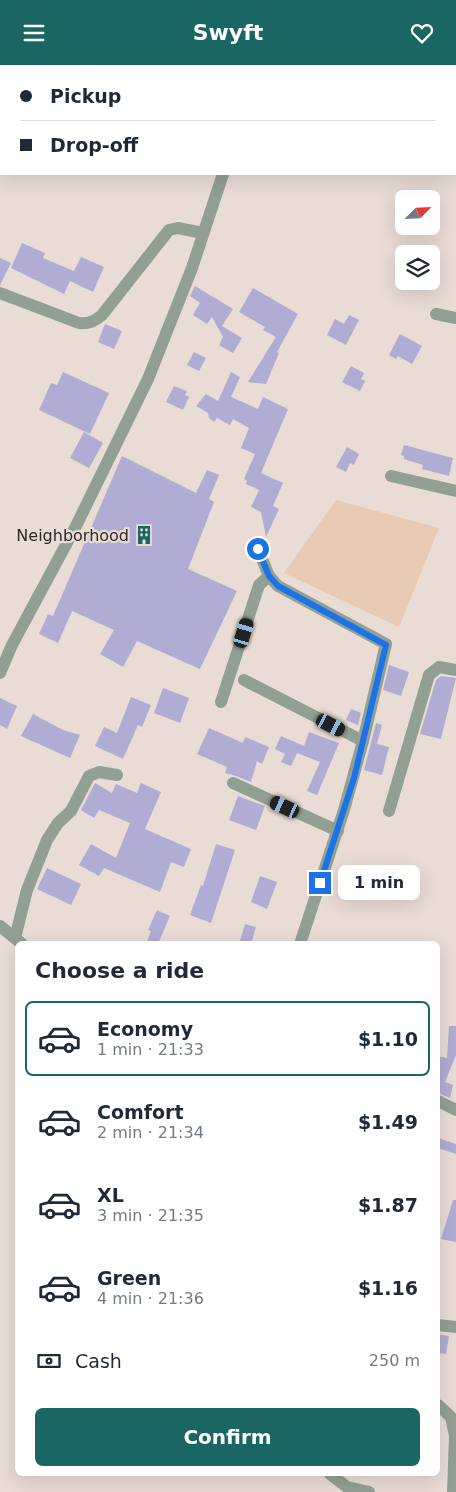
<!DOCTYPE html>
<meta charset="utf-8">
<style>
body{margin:0;font-family:"DejaVu Sans",sans-serif;background:#f2f2f3;color:#1f2937;height:100vh;display:flex;flex-direction:column;font-size:19px;white-space:nowrap}
*{box-sizing:border-box;margin:0}
p{font-size:16px;color:#747a83}
.icon{flex:none;width:28px;height:28px;fill:none;stroke:currentColor;stroke-width:2;stroke-linecap:round;stroke-linejoin:round}
.map{position:relative;flex:1;overflow:hidden}
.drawer{position:absolute;left:15px;top:876px;width:425px;height:535px;display:flex;flex-direction:column;background:#fff;border-radius:8px;box-shadow:0 5px 20px #0002}
.drawer>*{flex:none}
.guide{position:absolute;left:0px;top:0px;width:456px;height:110px;box-shadow:0 5px 20px #0002;display:grid;align-content:center;height:110px;padding:0 20px;background:#fff}
.needle{width:32px;rotate:66deg}
.tools{position:absolute;left:395px;top:125px;display:grid;gap:10px}
.tools a{display:grid;place-items:center;width:45px;height:45px;border-radius:8px;background:#fff;box-shadow:0 5px 20px #0002;font-size:25px}
.end{position:absolute;width:22px;height:22px;margin:-11px;border:6px solid #1a73e8;background:#fff;box-shadow:0 0 0 2px #fff}
.from{border-radius:50%}
.bubble{position:absolute;height:35px;border-radius:8px;background:#fff;box-shadow:0 5px 20px #0002;font-size:16px;font-weight:700;line-height:35px;text-align:center}
.car{position:absolute;width:15px;height:30px;margin:-15px -8px;border-radius:6px;box-shadow:0 0 4px 1px #0007;background:linear-gradient(#222 24%,#8ab4d8 0 40%,#222 0 76%,#8ab4d8 0 86%,#222 0)}
.guide b{display:flex;align-items:center;gap:18px;height:48px;font-size:19px}
.guide b+b{border-top:1px solid #e0e1e3}
.guide i{width:12px;height:12px;background:#1f2937}
ul{padding:0;list-style:none}
li{display:flex;align-items:center;gap:15px;height:75px;margin:0 10px 8px;padding:0 10px;border:2px solid transparent;border-radius:8px}
li div{flex:1}
li b{display:block;font-size:19px}
li em{font-style:normal;font-weight:700}
li.selected{border-color:#1a6662}
li>.icon{width:45px;height:45px;stroke-width:1.5}
h2{padding:0 20px;font-size:22px;line-height:60px}
.pay{display:flex;align-items:center;gap:12px;height:55px;padding:0 20px;font-size:19px}
.pay p{margin-inline-start:auto}
.button{display:flex;gap:10px;margin-top:auto;padding:10px 20px}
.button a{flex:1;height:58px;border-radius:8px;background:#1a6662;color:#fff;font-size:20px;font-weight:700;line-height:58px;text-align:center}
header{display:flex;justify-content:space-between;align-items:center;height:65px;padding:0 20px;background:#1a6662;color:#fff;font-size:22px;font-weight:700}
.map>svg:first-child{display:block}
.green{fill:#e8c9b3}
.building{fill:#b1acd3}
.lines{fill:none;stroke-linecap:round;stroke-linejoin:round}
.minor{stroke:#92a093;stroke-width:12}
.route{stroke:#1a73e8;stroke-width:6}
.labels{text-anchor:middle;stroke-width:4.5;stroke-linejoin:round;paint-order:stroke}
.poi-label{font-size:16px;fill:#2e2926;stroke:#e8dcd4;text-anchor:end}
</style>
<header><svg class="icon" aria-label="menu" viewBox="0 0 24 24"><path d="M4 6h16M4 12h16M4 18h16"/></svg>Swyft<svg class="icon" aria-label="heart" viewBox="0 0 24 24"><path d="M12 20l-8-8c-3-5 5-10 8-4 3-6 11-1 8 4z"/></svg></header>
<div class="map">
<svg width="456" height="1427" viewBox="0 0 456 1427">
<rect width="100%" height="100%" fill="#e8dcd4"/>
<!-- green -->
<polygon class="green" points="336,435 439,463 399,562 284,508"/>
<!-- building -->
<g class="building">
<polygon points="22,178 45,188 43,193 74,206 81,192 104,202 93,227 70,216 64,229 11,203"/>
<polygon points="0,193 11,198 0,220"/>
<polygon points="195,221 233,244 222,261 242,273 233,288 219,280 223,272 212,252 207,259 193,250 200,238 190,231"/>
<polygon points="253,223 298,249 277,287 279,288 266,319 248,317 276,272 263,265 265,262 239,247"/>
<polygon points="349,250 359,255 346,280 327,270 335,254 344,259"/>
<polygon points="105,259 122,266 114,284 98,277"/>
<polygon points="400,269 422,281 412,299 398,291 396,294 389,290"/>
<polygon points="194,287 206,293 199,306 187,300"/>
<polygon points="351,301 364,308 361,314 365,316 360,326 342,317"/>
<polygon points="63,307 109,328 90,369 39,345 51,318 57,320"/>
<polygon points="231,307 240,312 231,332 258,344 263,332 288,344 261,408 283,418 273,441 279,444 266,472 261,447 251,442 259,425 246,419 247,416 244,414 255,389 241,383 249,363 233,354 230,360 217,353 214,357 209,353 208,348 196,341 206,329 218,336"/>
<polygon points="174,321 187,326 185,330 189,332 183,345 166,337"/>
<polygon points="84,367 103,378 89,403 70,393"/>
<polygon points="404,380 453,393 449,411 422,404 423,400 404,394 404,391 401,390"/>
<polygon points="347,382 359,389 354,400 350,398 346,407 336,402"/>
<polygon points="122,391 196,428 207,405 219,410 209,434 214,437 188,504 237,526 200,604 137,576 123,602 100,589 114,565 72,546 58,578 39,569 48,549 53,551"/>
<polygon points="389,600 409,607 401,631 383,625"/>
<polygon points="441,611 456,613 441,674 420,669 436,615"/>
<polygon points="163,623 189,633 180,658 154,648"/>
<polygon points="131,632 151,640 142,662 138,660 123,694 95,681 104,662 117,668"/>
<polygon points="0,633 17,641 7,664 0,660"/>
<polygon points="351,644 361,648 358,660 346,655"/>
<polygon points="33,649 63,665 80,670 70,693 21,671"/>
<polygon points="376,658 382,660 377,679 389,682 382,710 364,705"/>
<polygon points="209,663 243,678 245,672 269,682 262,699 257,696 251,717 236,711 225,708 227,702 197,689"/>
<polygon points="309,667 339,678 317,730 307,726 320,697 297,688 291,701 281,697 285,689 275,684 281,671 304,681"/>
<polygon points="95,718 112,728 116,719 137,728 141,718 161,727 145,764 191,784 184,802 171,797 160,827 104,803 99,811 79,800 91,779 116,793 130,758 99,745 94,753 81,745"/>
<polygon points="238,731 265,741 256,765 229,755"/>
<polygon points="216,779 235,785 211,858 190,850 201,820 203,821"/>
<polygon points="47,803 81,819 71,840 37,824"/>
<polygon points="260,811 277,817 267,844 251,837"/>
<polygon points="157,845 170,851 158,879 146,879 151,866 148,865"/>
<polygon points="245,859 256,862 251,879 239,879"/>
<polygon points="449,961 456,961 456,990 445,1017 453,1020 450,1033 438,1028 438,991 447,993"/>
<polygon points="438,1073 456,1079 456,1089 438,1083"/>
<polygon points="453,1135 456,1135 456,1177 441,1174"/>
<polygon points="438,1269 449,1271 446,1289 438,1288"/>
</g>
<g class="lines">
<!-- minor -->
<g class="minor">
<polyline points="256,0 257,1"/>
<path d="M0,228L79,258C89,259 95,256 102,250L169,165L178,163L203,168"/>
<polyline points="436,249 456,253"/>
<polyline points="391,411 456,426"/>
<polyline points="258,484 269,511 278,521 386,579 363,676"/>
<polyline points="0,608 12,580 76,461 148,314 192,203 223,109"/>
<polyline points="244,615 363,676 344,745 300,879"/>
<polyline points="221,637 259,520 269,511"/>
<polyline points="233,718 338,766"/>
<polyline points="389,746 429,610 439,602 456,605"/>
<polyline points="0,861 22,879"/>
<polyline points="15,873 27,825 47,775 58,758 71,746 89,711 99,707 117,710"/>
<polyline points="438,1036 456,1045"/>
<polyline points="438,1260 456,1262"/>
<polyline points="438,1340 451,1352 455,1371 453,1427"/>
<polyline points="330,1409 347,1422 369,1427"/>
</g>
</g>
<g class="lines">
<!-- route -->
<polyline class="route" points="258,484 269,511 278,521 386,580 354,713 320,818"/>
</g>
<!-- icons -->
<defs>
<g id="building-bare" transform="scale(1.5)"><path d="M-4-6H4V6H1V3H-1V6H-4ZM-2.5-4.3h1.7v1.8h-1.7ZM.8-4.3h1.7v1.8H.8ZM-2.5-1h1.7V.8h-1.7ZM.8-1h1.7V.8H.8Z" fill="#1a6662" stroke="#e8dcd4" stroke-width="2.5" paint-order="stroke"/></g>
</defs>
<g fill-rule="evenodd">
<use href="#building-bare" x="144" y="470"/>
</g>
<g class="labels">
<!-- poi labels -->
<g class="poi-label">
<text x="129" y="476">Neighborhood</text>
</g>
</g>
</svg>
<div class="tools">
<a><svg class="needle" viewBox="-14 -14 28 28"><path d="M0-13l5 13h-10z" fill="#e53935"/><path d="M0 13l5-13h-10z" fill="#747a83"/></svg></a>
<a><svg class="icon" aria-label="layers" viewBox="0 0 24 24"><path d="M12 4l9 5-9 5-9-5zM3 14l9 5 9-5"/></svg></a>
</div>
<i class="end from" style="left:258px;top:484px"></i>
<i class="end" style="left:320px;top:818px"></i>
<div class="bubble" style="left:338px;top:800px;width:82px">1 min</div>
<i class="car" style="left:244px;top:568px;rotate:17deg"></i>
<i class="car" style="left:331px;top:660px;rotate:117deg"></i>
<i class="car" style="left:285px;top:742px;rotate:295deg"></i>
<div class="guide">
<b><i class="from"></i>Pickup</b>
<b><i></i>Drop-off</b>
</div>
<section class="drawer">
<h2>Choose a ride</h2>
<ul>
<li class="selected"><svg class="icon" aria-label="car" viewBox="0 0 24 24"><path d="M5 17H2v-5l4-1 3-4h7l3 4 3 1v5h-3M9 17h6M6 11h13"/><circle cx="7" cy="17" r="2"/><circle cx="17" cy="17" r="2"/></svg><div><b>Economy</b><p>1 min · 21:33</p></div><em>$1.10</em></li>
<li><svg class="icon" aria-label="car" viewBox="0 0 24 24"><path d="M5 17H2v-5l4-1 3-4h7l3 4 3 1v5h-3M9 17h6M6 11h13"/><circle cx="7" cy="17" r="2"/><circle cx="17" cy="17" r="2"/></svg><div><b>Comfort</b><p>2 min · 21:34</p></div><em>$1.49</em></li>
<li><svg class="icon" aria-label="car" viewBox="0 0 24 24"><path d="M5 17H2v-5l4-1 3-4h7l3 4 3 1v5h-3M9 17h6M6 11h13"/><circle cx="7" cy="17" r="2"/><circle cx="17" cy="17" r="2"/></svg><div><b>XL</b><p>3 min · 21:35</p></div><em>$1.87</em></li>
<li><svg class="icon" aria-label="car" viewBox="0 0 24 24"><path d="M5 17H2v-5l4-1 3-4h7l3 4 3 1v5h-3M9 17h6M6 11h13"/><circle cx="7" cy="17" r="2"/><circle cx="17" cy="17" r="2"/></svg><div><b>Green</b><p>4 min · 21:36</p></div><em>$1.16</em></li>
</ul>
<div class="pay"><svg class="icon" aria-label="cash" viewBox="0 0 24 24"><path d="M3 7h18v10H3z"/><circle cx="12" cy="12" r="2"/></svg>Cash<p>250 m</p></div>
<div class="button"><a>Confirm</a></div>
</section>
</div>
